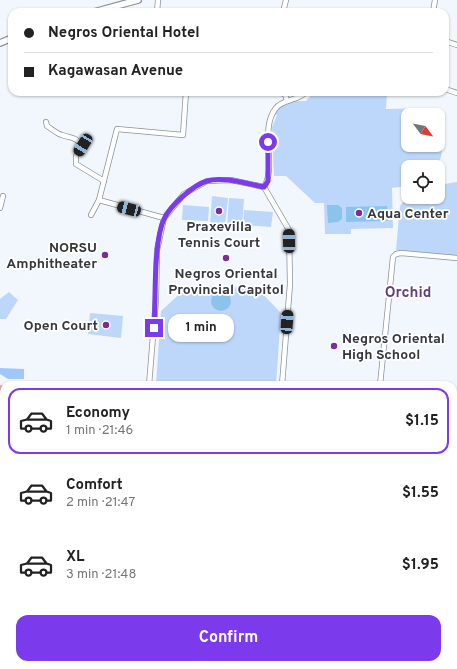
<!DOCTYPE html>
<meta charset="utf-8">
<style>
body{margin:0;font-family:Overpass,sans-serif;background:#f2f2f2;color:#222;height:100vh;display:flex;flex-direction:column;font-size:15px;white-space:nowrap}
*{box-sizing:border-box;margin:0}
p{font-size:13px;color:#767676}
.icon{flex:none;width:22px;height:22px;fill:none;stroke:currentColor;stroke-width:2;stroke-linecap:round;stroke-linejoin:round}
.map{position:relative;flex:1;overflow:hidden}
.sheet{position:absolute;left:0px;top:381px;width:457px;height:288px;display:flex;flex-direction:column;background:#fff;border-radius:12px 12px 0 0;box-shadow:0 1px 3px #0004}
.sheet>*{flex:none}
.guide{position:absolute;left:8px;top:8px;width:441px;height:88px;border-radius:12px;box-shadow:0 1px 3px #0004;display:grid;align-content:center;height:88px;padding:0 16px;background:#fff}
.needle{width:26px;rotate:122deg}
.controls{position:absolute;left:401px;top:108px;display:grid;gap:8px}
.controls a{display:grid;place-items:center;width:44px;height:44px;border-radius:8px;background:#fff;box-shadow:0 1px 3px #0004;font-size:20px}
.end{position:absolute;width:18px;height:18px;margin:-9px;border:5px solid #7c3aed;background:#fff;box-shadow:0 0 0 2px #fff}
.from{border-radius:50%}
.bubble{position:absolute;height:28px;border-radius:12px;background:#fff;box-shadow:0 1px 3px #0004;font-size:13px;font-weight:700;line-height:28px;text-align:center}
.car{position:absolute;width:12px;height:24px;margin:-12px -6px;border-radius:5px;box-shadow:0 0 3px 1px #0007;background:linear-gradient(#222 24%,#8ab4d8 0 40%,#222 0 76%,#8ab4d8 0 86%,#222 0)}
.guide b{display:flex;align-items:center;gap:14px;height:38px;font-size:15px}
.guide b+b{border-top:1px solid #e0e0e0}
.guide i{width:10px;height:10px;background:#222}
ul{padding:7px 0 0;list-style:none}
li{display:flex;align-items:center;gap:12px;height:66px;margin:0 8px 6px;padding:0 8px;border:2px solid transparent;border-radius:12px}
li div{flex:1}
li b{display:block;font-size:15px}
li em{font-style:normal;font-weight:700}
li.current{border-color:#7c3aed}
li>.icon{width:36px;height:36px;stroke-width:1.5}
.button{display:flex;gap:8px;margin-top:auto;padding:8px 16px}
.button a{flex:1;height:46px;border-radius:12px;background:#7c3aed;color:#fff;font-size:16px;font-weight:700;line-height:46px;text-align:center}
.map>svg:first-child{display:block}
.green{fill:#bdd7fa}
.forest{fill:#a1c6f9}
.water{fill:#8cc3ed}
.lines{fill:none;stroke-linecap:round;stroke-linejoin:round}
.minor-casing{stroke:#8a929b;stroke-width:6}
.tertiary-casing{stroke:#8a929b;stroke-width:8}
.primary-casing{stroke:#d3d3d4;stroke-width:9}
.trunk-casing{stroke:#d3d3d4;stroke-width:10}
.minor{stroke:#fff;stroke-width:4.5}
.tertiary{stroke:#fff;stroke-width:5.5}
.primary{stroke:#e7a194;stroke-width:7}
.trunk{stroke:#df8270;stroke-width:8}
.route{stroke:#7c3aed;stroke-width:5}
.poi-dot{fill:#7b2c9d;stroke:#fff;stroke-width:1.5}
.labels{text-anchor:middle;stroke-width:3.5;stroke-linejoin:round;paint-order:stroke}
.poi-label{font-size:14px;font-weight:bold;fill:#35383c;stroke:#fff;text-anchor:start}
.neighbourhood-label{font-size:15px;font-weight:bold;fill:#654079;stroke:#fff}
</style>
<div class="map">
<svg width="457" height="669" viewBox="0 0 457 669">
<rect width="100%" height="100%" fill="#f2f7fd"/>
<!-- green -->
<g class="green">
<path d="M314,92H387L386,109L430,108V115H408V145H438V131C444,146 443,151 438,167H408V186L392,188L393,228L351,229V234H325L324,203H315L286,176H274L272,127L277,115L274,113L287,101L289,103L292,101H306Z"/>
<polygon points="457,182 457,256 396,250 400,206 408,196 438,197 438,185"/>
<polygon points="212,196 228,198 225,226 210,225"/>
<polygon points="229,198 244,199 242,227 227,226"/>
<polygon points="183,205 209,207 208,221 182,220"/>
<polygon points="244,210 273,212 271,227 243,225"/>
<polygon points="222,286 259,290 281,313 276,385 156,385 161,311 186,288"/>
<polygon points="9,292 18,300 6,319 0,319 0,299"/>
<polygon points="90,313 123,316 121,338 88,334"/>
<polygon points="457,630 457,669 435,669 431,665 453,665 453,636"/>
<polygon points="127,665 165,665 163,669 134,669"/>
</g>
<!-- forest -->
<polygon class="forest" points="0,368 24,369 24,379 8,379 0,374"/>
<!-- water -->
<g class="water">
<polygon points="327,205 338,205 342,208 342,219 338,222 328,223"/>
<polygon points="387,206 388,221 346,222 346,207"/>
<circle cx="221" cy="301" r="10"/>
</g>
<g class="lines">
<!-- minor casing -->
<g class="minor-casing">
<g id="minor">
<polyline points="157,12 158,0"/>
<polyline points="283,12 286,0"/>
<polyline points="433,12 435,0"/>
<polyline points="445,41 457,45"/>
<polyline points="445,89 457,93"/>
<polyline points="277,92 285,94 287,101"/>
<path d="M46,122L47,126C52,129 57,134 62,135C74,139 72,136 83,145L76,156V164L104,181"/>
<path d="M264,187C277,167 259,128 276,108C283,99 298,101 306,92"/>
<polyline points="99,200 164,218"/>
<polyline points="0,208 3,196"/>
<polyline points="91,215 99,200 117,129 183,135 186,92"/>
<polyline points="149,385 156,299 157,250 164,218 184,194 207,181 231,180 264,187 289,230 290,284 282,385"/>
<polyline points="380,385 393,257 396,254 401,253 457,258"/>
</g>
</g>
<!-- tertiary casing -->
<g class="tertiary-casing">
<g id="tertiary">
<polyline points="94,12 138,0"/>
<polyline points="0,43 12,38"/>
<polyline points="0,564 4,556"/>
</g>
</g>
<!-- primary casing -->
<g class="primary-casing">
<g id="primary">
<polyline points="0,389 4,390"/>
<polyline points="453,420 457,420"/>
</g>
</g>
<!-- trunk casing -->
<g class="trunk-casing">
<g id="trunk">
<polyline points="453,629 457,624"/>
<polyline points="422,669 425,665"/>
</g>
</g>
<!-- minor -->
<use href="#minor" class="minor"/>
<!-- tertiary -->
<use href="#tertiary" class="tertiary"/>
<!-- primary -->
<use href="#primary" class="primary"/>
<!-- trunk -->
<use href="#trunk" class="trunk"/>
</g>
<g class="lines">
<!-- route -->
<path class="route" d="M154,328C156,299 153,243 164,219C170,206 193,185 207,181C223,176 248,184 264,187L268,181V142"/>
</g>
<!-- markers -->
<g class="poi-dot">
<circle cx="219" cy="211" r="4"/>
<circle cx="359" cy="213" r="4"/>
<circle cx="105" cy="255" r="4"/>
<circle cx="226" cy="258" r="4"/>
<circle cx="106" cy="325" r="4"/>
<circle cx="334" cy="346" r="4"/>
</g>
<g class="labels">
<!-- poi labels -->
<g class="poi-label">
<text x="367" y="218">Aqua Center</text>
<text x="219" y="231" text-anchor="middle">Praxevilla<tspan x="219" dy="16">Tennis Court</tspan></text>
<text x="97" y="252" text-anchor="end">NORSU<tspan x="97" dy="16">Amphitheater</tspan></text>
<text x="226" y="278" text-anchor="middle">Negros Oriental<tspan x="226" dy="16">Provincial Capitol</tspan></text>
<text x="98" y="330" text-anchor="end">Open Court</text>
<text x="342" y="343">Negros Oriental<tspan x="342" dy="16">High School</tspan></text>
</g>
<!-- neighbourhood labels -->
<g class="neighbourhood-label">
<text x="408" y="297">Orchid</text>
</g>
</g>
</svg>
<div class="controls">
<a><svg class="needle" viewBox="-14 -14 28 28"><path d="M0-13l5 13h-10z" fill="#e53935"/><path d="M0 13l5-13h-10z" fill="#767676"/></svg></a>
<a><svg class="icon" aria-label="locate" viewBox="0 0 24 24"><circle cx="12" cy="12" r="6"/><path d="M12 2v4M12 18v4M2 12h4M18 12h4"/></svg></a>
</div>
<i class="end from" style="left:268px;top:142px"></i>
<i class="end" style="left:154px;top:328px"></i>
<div class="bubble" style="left:168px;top:314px;width:66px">1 min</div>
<i class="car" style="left:83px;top:145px;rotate:212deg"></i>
<i class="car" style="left:129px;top:209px;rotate:285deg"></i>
<i class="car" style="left:289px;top:241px;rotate:359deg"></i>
<i class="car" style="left:287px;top:322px;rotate:4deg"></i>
<div class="guide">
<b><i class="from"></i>Negros Oriental Hotel</b>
<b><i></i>Kagawasan Avenue</b>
</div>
<section class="sheet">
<ul>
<li class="current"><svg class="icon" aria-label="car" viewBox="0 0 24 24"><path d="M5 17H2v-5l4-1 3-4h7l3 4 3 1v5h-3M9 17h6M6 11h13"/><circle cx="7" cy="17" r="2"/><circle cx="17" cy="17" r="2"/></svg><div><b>Economy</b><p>1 min · 21:46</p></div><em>$1.15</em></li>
<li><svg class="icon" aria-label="car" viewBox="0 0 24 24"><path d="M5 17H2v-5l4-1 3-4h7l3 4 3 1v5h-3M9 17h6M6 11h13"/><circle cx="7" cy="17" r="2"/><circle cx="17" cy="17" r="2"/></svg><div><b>Comfort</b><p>2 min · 21:47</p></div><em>$1.55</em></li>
<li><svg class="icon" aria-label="car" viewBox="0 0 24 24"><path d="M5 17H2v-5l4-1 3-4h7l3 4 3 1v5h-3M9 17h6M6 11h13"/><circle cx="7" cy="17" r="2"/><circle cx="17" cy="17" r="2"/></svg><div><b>XL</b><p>3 min · 21:48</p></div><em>$1.95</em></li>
</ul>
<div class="button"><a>Confirm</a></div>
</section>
</div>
